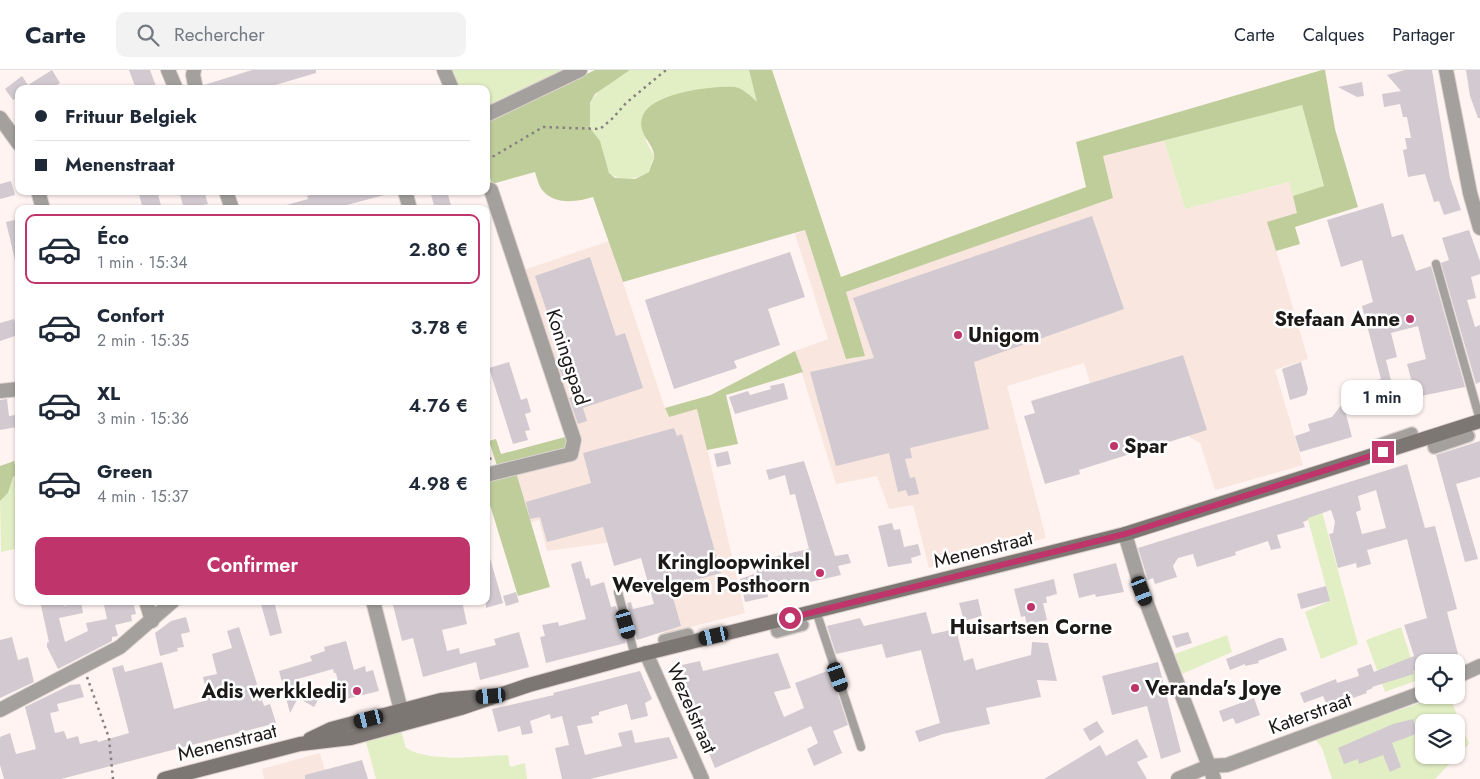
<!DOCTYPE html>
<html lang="fr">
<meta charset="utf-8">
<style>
body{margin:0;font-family:Jost,sans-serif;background:#f2f2f3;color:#1f2937;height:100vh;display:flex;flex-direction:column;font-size:19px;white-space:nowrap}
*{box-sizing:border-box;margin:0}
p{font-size:16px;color:#747a83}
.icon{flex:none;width:28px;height:28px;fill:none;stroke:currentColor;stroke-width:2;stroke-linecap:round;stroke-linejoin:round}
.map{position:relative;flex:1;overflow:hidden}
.details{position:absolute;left:15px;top:135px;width:475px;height:400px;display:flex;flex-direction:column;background:#fff;border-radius:10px;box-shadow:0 1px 4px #0004}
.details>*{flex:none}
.banner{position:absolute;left:15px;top:15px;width:475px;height:110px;border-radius:10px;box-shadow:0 1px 4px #0004;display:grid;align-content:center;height:110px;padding:0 20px;background:#fff}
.controls{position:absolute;left:1415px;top:584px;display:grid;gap:10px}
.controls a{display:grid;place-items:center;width:50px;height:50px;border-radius:10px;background:#fff;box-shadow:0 1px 4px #0004;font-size:25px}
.end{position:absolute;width:22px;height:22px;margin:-11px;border:6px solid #bf346b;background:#fff;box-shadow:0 0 0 2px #fff}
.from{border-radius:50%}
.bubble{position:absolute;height:35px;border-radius:10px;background:#fff;box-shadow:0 1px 4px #0004;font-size:16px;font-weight:600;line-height:35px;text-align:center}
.car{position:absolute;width:15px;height:30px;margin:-15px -8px;border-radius:6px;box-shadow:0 0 4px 1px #0007;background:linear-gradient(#222 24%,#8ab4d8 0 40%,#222 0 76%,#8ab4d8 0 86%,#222 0)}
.banner b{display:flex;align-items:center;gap:18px;height:48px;font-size:19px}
.banner b+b{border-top:1px solid #e0e1e3}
.banner i{width:12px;height:12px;background:#1f2937}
ul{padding:9px 0 0;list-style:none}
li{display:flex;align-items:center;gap:15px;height:70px;margin:0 10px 8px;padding:0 10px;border:2px solid transparent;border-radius:10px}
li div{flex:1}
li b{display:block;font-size:19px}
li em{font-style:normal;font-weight:600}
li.current{border-color:#bf346b}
li>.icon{width:45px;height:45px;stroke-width:1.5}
.action{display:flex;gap:10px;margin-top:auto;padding:10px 20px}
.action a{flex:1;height:58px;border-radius:10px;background:#bf346b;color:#fff;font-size:20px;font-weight:600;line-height:58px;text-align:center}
header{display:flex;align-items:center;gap:30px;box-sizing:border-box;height:70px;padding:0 25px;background:#fff;border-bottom:1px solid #e0e1e3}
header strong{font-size:24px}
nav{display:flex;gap:28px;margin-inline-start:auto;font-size:18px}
.search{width:350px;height:45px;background:#f2f2f3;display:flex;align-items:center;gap:12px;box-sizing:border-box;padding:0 18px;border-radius:10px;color:#747a83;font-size:19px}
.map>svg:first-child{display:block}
.built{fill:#f8e6df}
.green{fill:#e2efc5;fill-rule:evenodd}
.forest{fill:#bfcd9b}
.building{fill:#d2cad0;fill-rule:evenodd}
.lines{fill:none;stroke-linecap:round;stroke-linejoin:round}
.service-casing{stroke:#dbd1ce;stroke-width:10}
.pedestrian-casing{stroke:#dbd1ce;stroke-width:14}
.minor-casing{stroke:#dbd1ce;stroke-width:16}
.secondary-casing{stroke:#dbd1ce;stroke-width:16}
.path{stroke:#888180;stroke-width:2.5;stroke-dasharray:2.5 4;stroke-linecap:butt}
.service{stroke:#a4a09e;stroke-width:8}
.pedestrian{stroke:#a4a09e;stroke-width:11}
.minor{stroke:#a4a09e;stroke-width:14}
.secondary{stroke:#7d7774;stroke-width:14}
.route{stroke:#bf346b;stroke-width:6}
.poi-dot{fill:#bf346b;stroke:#fff;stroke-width:2}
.labels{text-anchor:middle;stroke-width:5;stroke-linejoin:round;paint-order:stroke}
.poi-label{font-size:20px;font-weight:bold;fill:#1c1918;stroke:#fff;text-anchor:end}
.street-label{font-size:20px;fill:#1c1918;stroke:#fff}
</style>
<header>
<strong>Carte</strong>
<div class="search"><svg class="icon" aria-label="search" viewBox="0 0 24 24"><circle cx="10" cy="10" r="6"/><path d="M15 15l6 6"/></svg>Rechercher</div>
<nav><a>Carte</a><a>Calques</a><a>Partager</a></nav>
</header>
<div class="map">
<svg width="1480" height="709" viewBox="0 0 1480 709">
<rect width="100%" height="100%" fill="#fff4f1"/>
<!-- built -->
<g class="built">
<polygon points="1164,70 1185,139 1290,112 1298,143 1268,153 1308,289 1275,300 1303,395 1215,420 1200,373 1188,366 1173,317 1191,311 1183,285 1090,313 1084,293 1007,316 1046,468 929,498 913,435 889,439 877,406 836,414 795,281 828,269 795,164 805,160 846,289 864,286 845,222 1113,128 1103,86"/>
<polygon points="609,171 668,347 698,339 745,543 664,564 637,464 605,473 547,481 539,450 530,453 516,402 580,382 521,201"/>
<polygon points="320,683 327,709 264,709 262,699"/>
</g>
<!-- green -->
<g class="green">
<polygon points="450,0 566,0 486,39 486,19 459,19"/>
<path d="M630,0H749L758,32L645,69L654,86L649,102C636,109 622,113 609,103C603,83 577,45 595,26C602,17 620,7 630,0Z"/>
<polygon points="1302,34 1324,117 1293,126 1289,112 1185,139 1164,70"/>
<polygon points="19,389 19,478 1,482 0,431 8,423 13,407 17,404 14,391"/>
<polygon points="1317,423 1358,574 1321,589 1305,542 1330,531 1302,428"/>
<polygon points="1401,557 1418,610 1385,622 1366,570"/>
<polygon points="1227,565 1232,582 1182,604 1175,584"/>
<path d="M1443,625H1449L1469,674L1435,709H1332L1322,678L1315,669ZM1424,652H1456V685H1424Z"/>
<path d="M401,661L406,678C430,693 480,686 508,685L510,697L525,693L527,709H376L366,672Z"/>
</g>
<!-- forest -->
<g class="forest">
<path d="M595,0H630L595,24L590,33V58L600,71L609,103L615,108L635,109L649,102C650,98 653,92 654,88C656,74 635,64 643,45C652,23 714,15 735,17C742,18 752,27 757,32L749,0H772L841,207L1086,117L1076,72L1322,0H1325L1335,59L1358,137L1295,157L1300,174L1276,181L1267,152L1297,143L1293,126L1324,116L1302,35L1103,86L1113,128L846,222L865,286L846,289L805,160L623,212L593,127C578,132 555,135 543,121C539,117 537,108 535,102L492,114L486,95V53Z"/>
<polygon points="795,281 803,302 726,325 738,374 707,380 697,339 669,347 665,338 711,325"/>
<polygon points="569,366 569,378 498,399 489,371 496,369 501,384"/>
<polygon points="14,391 17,404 13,407 8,423 0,431 0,396"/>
<polygon points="516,402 550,517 518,526 486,422 486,409"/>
</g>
<!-- building -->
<g class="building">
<polygon points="52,0 60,13 51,19 19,19 19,26 13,30 5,19 22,6 28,15"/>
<polygon points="129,0 150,0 157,19 136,19"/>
<polygon points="252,0 316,0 316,3 272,16 273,19 205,19 204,15"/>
<polygon points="1405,0 1432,0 1450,108 1461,140 1444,145 1439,131 1434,132 1425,104 1408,107 1403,80 1407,79 1405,68 1411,68 1407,47 1403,47 1400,34 1384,37 1382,24 1401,21 1387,5"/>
<polygon points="1466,0 1480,0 1480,48 1478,48 1470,26"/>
<polygon points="1362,12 1364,26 1357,27 1338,17"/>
<polygon points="11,111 15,125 0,129 0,114"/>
<polygon points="138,121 157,121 162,139 143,139"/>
<polygon points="179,121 204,121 208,134 184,139"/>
<polygon points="322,121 387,121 388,124 332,139 284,139 283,136 308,129 307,126"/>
<polygon points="430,121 447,121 452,139 435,139"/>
<polygon points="1383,133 1392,167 1403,164 1416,201 1431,196 1465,317 1416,327 1407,294 1426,289 1418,256 1391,263 1397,287 1386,290 1395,327 1373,333 1367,313 1381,309 1362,236 1373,232 1362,190 1341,197 1327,150"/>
<polygon points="1092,146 1124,239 974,292 989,359 910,378 912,388 905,389 910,408 915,407 919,424 908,426 906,420 898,422 889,383 836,396 810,302 874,288 853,228"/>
<polygon points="19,149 19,189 15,190 6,152"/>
<polygon points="1469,160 1480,191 1480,204 1471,207 1476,228 1467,230 1475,257 1480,255 1480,312 1476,314 1441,193 1449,190 1442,168"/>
<polygon points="790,182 805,227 768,239 780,275 734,291 737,298 674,319 645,230"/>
<polygon points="590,187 616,266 625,263 643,318 583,338 587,351 578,354 569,328 574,326 568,306 563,308 558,295 563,293 561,284 535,206"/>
<polygon points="14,249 18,265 0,271 0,253"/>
<polygon points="1183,285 1207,360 1079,400 1080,404 1045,414 1024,346 1035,343 1031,331"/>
<polygon points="509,292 521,330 527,328 531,342 525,344 530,360 525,361 528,370 513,374 489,298"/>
<polygon points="1301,292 1308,319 1306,325 1290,330 1282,299"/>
<polygon points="784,313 788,329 735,344 729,327 748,321 750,325 771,319 770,316"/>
<polygon points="7,329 9,346 15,345 17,357 0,360 0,330"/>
<polygon points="1343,333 1352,367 1300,382 1295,366 1310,361 1308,354 1332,347"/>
<polygon points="674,358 677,366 682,364 721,503 670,517 681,556 637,570 627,533 631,532 633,539 654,534 641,488 614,496 603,457 547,472 540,447 530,449 526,432 591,413 583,383"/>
<polygon points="1480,371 1480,407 1456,414 1478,489 1465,492 1436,385"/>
<polygon points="728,381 731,394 717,397 714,384"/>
<polygon points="804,391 835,486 848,484 851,493 838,496 841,505 767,522 768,527 745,532 740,509 757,503 754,491 809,479 795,424 790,425 785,405 769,410 766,400"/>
<path d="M1407,394L1425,458L1435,456L1457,539L1447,542L1458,584L1437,592H1424V597L1413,601L1414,604L1372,617L1373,618L1366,621L1367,623L1328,637L1323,626L1304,633L1300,623L1336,609L1337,613L1359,606L1357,599L1371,594L1374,602L1414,586L1404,555L1427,548L1407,469L1367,480L1371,494L1357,498L1356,493L1338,498L1329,464L1333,463L1335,452L1331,440L1308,448V450L1303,452L1305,457L1277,465L1281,478L1271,480L1268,471L1235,482L1236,485L1197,497L1193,484L1178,488L1173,496L1177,507L1155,514L1153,508L1148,510L1138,478ZM1376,420L1386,458L1362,464L1356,442L1361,440L1358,426Z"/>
<polygon points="892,453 894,460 900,459 904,477 918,474 921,485 911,488 912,493 888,497 878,456"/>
<polygon points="486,485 489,485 503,533 486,538"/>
<polygon points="581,491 586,509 589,508 591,516 604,512 611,537 616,536 626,573 546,593 540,567 545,566 542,555 558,552 559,556 586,549 571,494"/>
<polygon points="1116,493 1124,522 1096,527 1095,524 1079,528 1073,504"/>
<polygon points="1054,509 1057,524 1046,527 1047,533 1043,533 1047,550 1027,555 1025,546 1021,547 1014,519"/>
<polygon points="1326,516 1330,531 1301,539 1297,524"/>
<polygon points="516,522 519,532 506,536 503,526"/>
<polygon points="978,529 982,546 964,551 959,533"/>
<polygon points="40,531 63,531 64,536 81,531 83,543 59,548 65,572 88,561 86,553 107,549 104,535 116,531 133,531 136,544 131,545 132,551 115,555 118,566 112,567 112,571 58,599 47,577 47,573 49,572"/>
<polygon points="260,531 274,531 282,563 270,566"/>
<polygon points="392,531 462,531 467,554 442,560 447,581 459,578 460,584 496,575 494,569 519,562 529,597 480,610 476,592 423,607 413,568 402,571"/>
<polygon points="926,542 932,564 956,559 964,591 973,588 976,600 1031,585 1032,572 1048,573 1057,611 1037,610 1041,627 986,638 990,654 943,664 919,672 915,661 940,653 921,580 886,588 882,574 836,584 827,556 860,548 864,556"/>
<polygon points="186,547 190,562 181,564 184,577 177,578 178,581 160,586 155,563 171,551"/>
<polygon points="239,557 264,636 270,634 276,653 61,709 4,709 0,695 0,667 10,663 16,684 36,679 25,637 70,615 80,614 84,627 57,634 59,641 50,643 55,663 64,661 67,669 78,666 80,674 97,670 98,672 129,663 112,598 123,595 125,602 162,592 174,639 208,630 203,607 217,604 212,584 232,578 227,561"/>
<polygon points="1188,562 1192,573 1176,578 1172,566"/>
<polygon points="12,567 18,590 28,587 34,612 0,628 0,570"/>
<polygon points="1279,568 1283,568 1287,580 1258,591 1259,593 1245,596 1245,594 1230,600 1226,589"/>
<polygon points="346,571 354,600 365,596 366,602 373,600 379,621 342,630 336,603 334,603 333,599 294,610 321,625 314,637 298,628 290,643 279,601 312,591 310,586 325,581 324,577"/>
<polygon points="778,583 791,618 774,622 784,647 804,638 795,613 830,600 848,655 833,661 842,683 814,696 807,679 818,673 811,656 715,698 698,657 700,656 696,638 692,639 682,595 700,591 703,601"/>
<polygon points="1158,592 1181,682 1161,689 1147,636 1112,645 1102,606"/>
<polygon points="640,601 652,629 645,633 648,646 631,650 627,634 599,642 599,645 591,647 593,653 577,656 585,685 622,676 618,663 632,660 635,673 669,667 678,688 590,709 562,709 555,678 569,675 562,646 551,649 550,644 530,651 533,663 522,665 520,656 498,662 492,639 554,625 553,623"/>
<polygon points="1254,628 1260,645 1236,654 1233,648 1223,652 1219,641"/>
<polygon points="1413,649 1415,654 1421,652 1424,661 1392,673 1401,697 1390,702 1383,685 1359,694 1358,689 1344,694 1338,678 1393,654"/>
<polygon points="1097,651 1104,662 1090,671 1083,659"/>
<polygon points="1137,669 1148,687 1137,692 1147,709 1044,709 1100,675 1106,686"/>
<polygon points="362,690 368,709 305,709 305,705"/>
</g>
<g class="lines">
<!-- service casing -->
<g class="service-casing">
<g id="service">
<polyline points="1436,194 1480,350"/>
<polyline points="618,522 635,586"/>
<polyline points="816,541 861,677"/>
</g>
</g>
<!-- pedestrian casing -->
<g class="pedestrian-casing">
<g id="pedestrian">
<polygon points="1412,363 1412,367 1378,377 1377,375"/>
<polygon points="1467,363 1469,366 1434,378 1433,374"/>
<polygon points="801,552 803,555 777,562 776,558"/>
<polygon points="688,564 688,569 665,573 664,570"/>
</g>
</g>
<!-- minor casing -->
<g class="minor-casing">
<g id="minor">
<polyline points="168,0 176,19"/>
<polyline points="194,0 193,5 196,19"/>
<polyline points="444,0 452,19"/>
<polyline points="1446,0 1470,123 1480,158"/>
<polyline points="486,45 580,0"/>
<polyline points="0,48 19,74"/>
<polyline points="38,121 43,139"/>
<polyline points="226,121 232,139"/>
<polyline points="405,121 410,139"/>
<polyline points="0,321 19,319"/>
<polyline points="486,405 571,384 574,370 491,120"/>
<polyline points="1125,464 1142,521 1214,709"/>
<polyline points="146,531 152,551"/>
<polyline points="373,531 404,652"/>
<polyline points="646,583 702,709"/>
<polyline points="1456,607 1480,596"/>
<polyline points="0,640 120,577 173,531"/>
<polyline points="1178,709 1209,696 1227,695 1424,622"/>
</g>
</g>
<!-- secondary casing -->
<g class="secondary-casing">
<g id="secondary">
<polyline points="310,669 331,659 441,630 474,627"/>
<polyline points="164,709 300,674 351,668 461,638 529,615 635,586 1125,464 1480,351"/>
</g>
</g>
<!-- path -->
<g class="path">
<polyline points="486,87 494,86 543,57 600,59 613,48 626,33 666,0"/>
<polyline points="486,375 491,391"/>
<polyline points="87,607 109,668 113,709"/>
</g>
<!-- service -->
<use href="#service" class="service"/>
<!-- pedestrian -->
<use href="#pedestrian" class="pedestrian"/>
<!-- minor -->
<use href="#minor" class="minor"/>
<!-- secondary -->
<use href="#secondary" class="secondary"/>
</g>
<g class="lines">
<!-- route -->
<polyline class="route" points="790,548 1125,464 1383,382"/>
</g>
<!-- markers -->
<g class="poi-dot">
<circle cx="1410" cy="249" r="5"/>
<circle cx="958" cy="265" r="5"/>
<circle cx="1114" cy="376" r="5"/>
<circle cx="820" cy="503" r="5"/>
<circle cx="1031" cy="537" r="5"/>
<circle cx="1135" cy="618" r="5"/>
<circle cx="357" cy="621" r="5"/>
</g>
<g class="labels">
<!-- poi labels -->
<g class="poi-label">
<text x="1400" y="256">Stefaan Anne</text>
<text x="968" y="272" text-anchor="start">Unigom</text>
<text x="1124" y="383" text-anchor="start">Spar</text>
<text x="810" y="499">Kringloopwinkel<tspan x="810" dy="23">Wevelgem Posthoorn</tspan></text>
<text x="1031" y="564" text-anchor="middle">Huisartsen Corne</text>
<text x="1145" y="625" text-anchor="start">Veranda's Joye</text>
<text x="347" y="628">Adis werkkledij</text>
</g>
<!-- street labels -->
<g class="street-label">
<text transform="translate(568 287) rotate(72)" y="7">Koningspad</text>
<text transform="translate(983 479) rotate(-14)" y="7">Menenstraat</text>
<text transform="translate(692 638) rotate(66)" y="7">Wezelstraat</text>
<text transform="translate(1310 643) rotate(-20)" y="7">Katerstraat</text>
<text transform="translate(227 672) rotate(-14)" y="7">Menenstraat</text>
</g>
</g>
</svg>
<div class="controls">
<a><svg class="icon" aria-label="locate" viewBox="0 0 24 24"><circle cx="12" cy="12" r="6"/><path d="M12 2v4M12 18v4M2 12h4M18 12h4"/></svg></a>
<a><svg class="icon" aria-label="layers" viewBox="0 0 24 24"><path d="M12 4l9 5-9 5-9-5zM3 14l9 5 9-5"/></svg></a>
</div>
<i class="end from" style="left:790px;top:548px"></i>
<i class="end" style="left:1383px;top:382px"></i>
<div class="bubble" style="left:1341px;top:310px;width:82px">1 min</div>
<i class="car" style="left:1142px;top:521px;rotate:159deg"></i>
<i class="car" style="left:626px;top:554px;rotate:164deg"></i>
<i class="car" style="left:714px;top:566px;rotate:257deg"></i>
<i class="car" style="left:838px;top:607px;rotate:160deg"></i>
<i class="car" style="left:491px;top:626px;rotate:266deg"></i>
<i class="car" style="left:369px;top:649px;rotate:256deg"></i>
<div class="banner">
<b><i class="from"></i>Frituur Belgiek</b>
<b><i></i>Menenstraat</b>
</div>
<section class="details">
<ul>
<li class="current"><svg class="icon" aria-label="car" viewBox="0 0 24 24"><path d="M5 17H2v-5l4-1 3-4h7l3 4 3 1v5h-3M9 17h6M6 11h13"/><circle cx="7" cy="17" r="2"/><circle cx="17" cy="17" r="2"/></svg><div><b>Éco</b><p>1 min · 15:34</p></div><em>2.80 €</em></li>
<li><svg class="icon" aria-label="car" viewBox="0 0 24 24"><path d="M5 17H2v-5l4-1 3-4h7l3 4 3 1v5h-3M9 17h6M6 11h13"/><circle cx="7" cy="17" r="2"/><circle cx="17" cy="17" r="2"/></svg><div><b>Confort</b><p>2 min · 15:35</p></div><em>3.78 €</em></li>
<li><svg class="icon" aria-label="car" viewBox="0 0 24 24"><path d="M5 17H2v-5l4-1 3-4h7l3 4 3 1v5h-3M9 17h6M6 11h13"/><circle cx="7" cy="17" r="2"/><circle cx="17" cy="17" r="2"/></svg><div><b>XL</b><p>3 min · 15:36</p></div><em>4.76 €</em></li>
<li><svg class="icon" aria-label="car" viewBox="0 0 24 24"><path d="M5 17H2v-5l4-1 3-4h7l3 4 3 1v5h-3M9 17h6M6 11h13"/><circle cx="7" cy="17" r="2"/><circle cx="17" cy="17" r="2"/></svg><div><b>Green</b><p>4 min · 15:37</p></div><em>4.98 €</em></li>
</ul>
<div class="action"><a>Confirmer</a></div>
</section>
</div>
